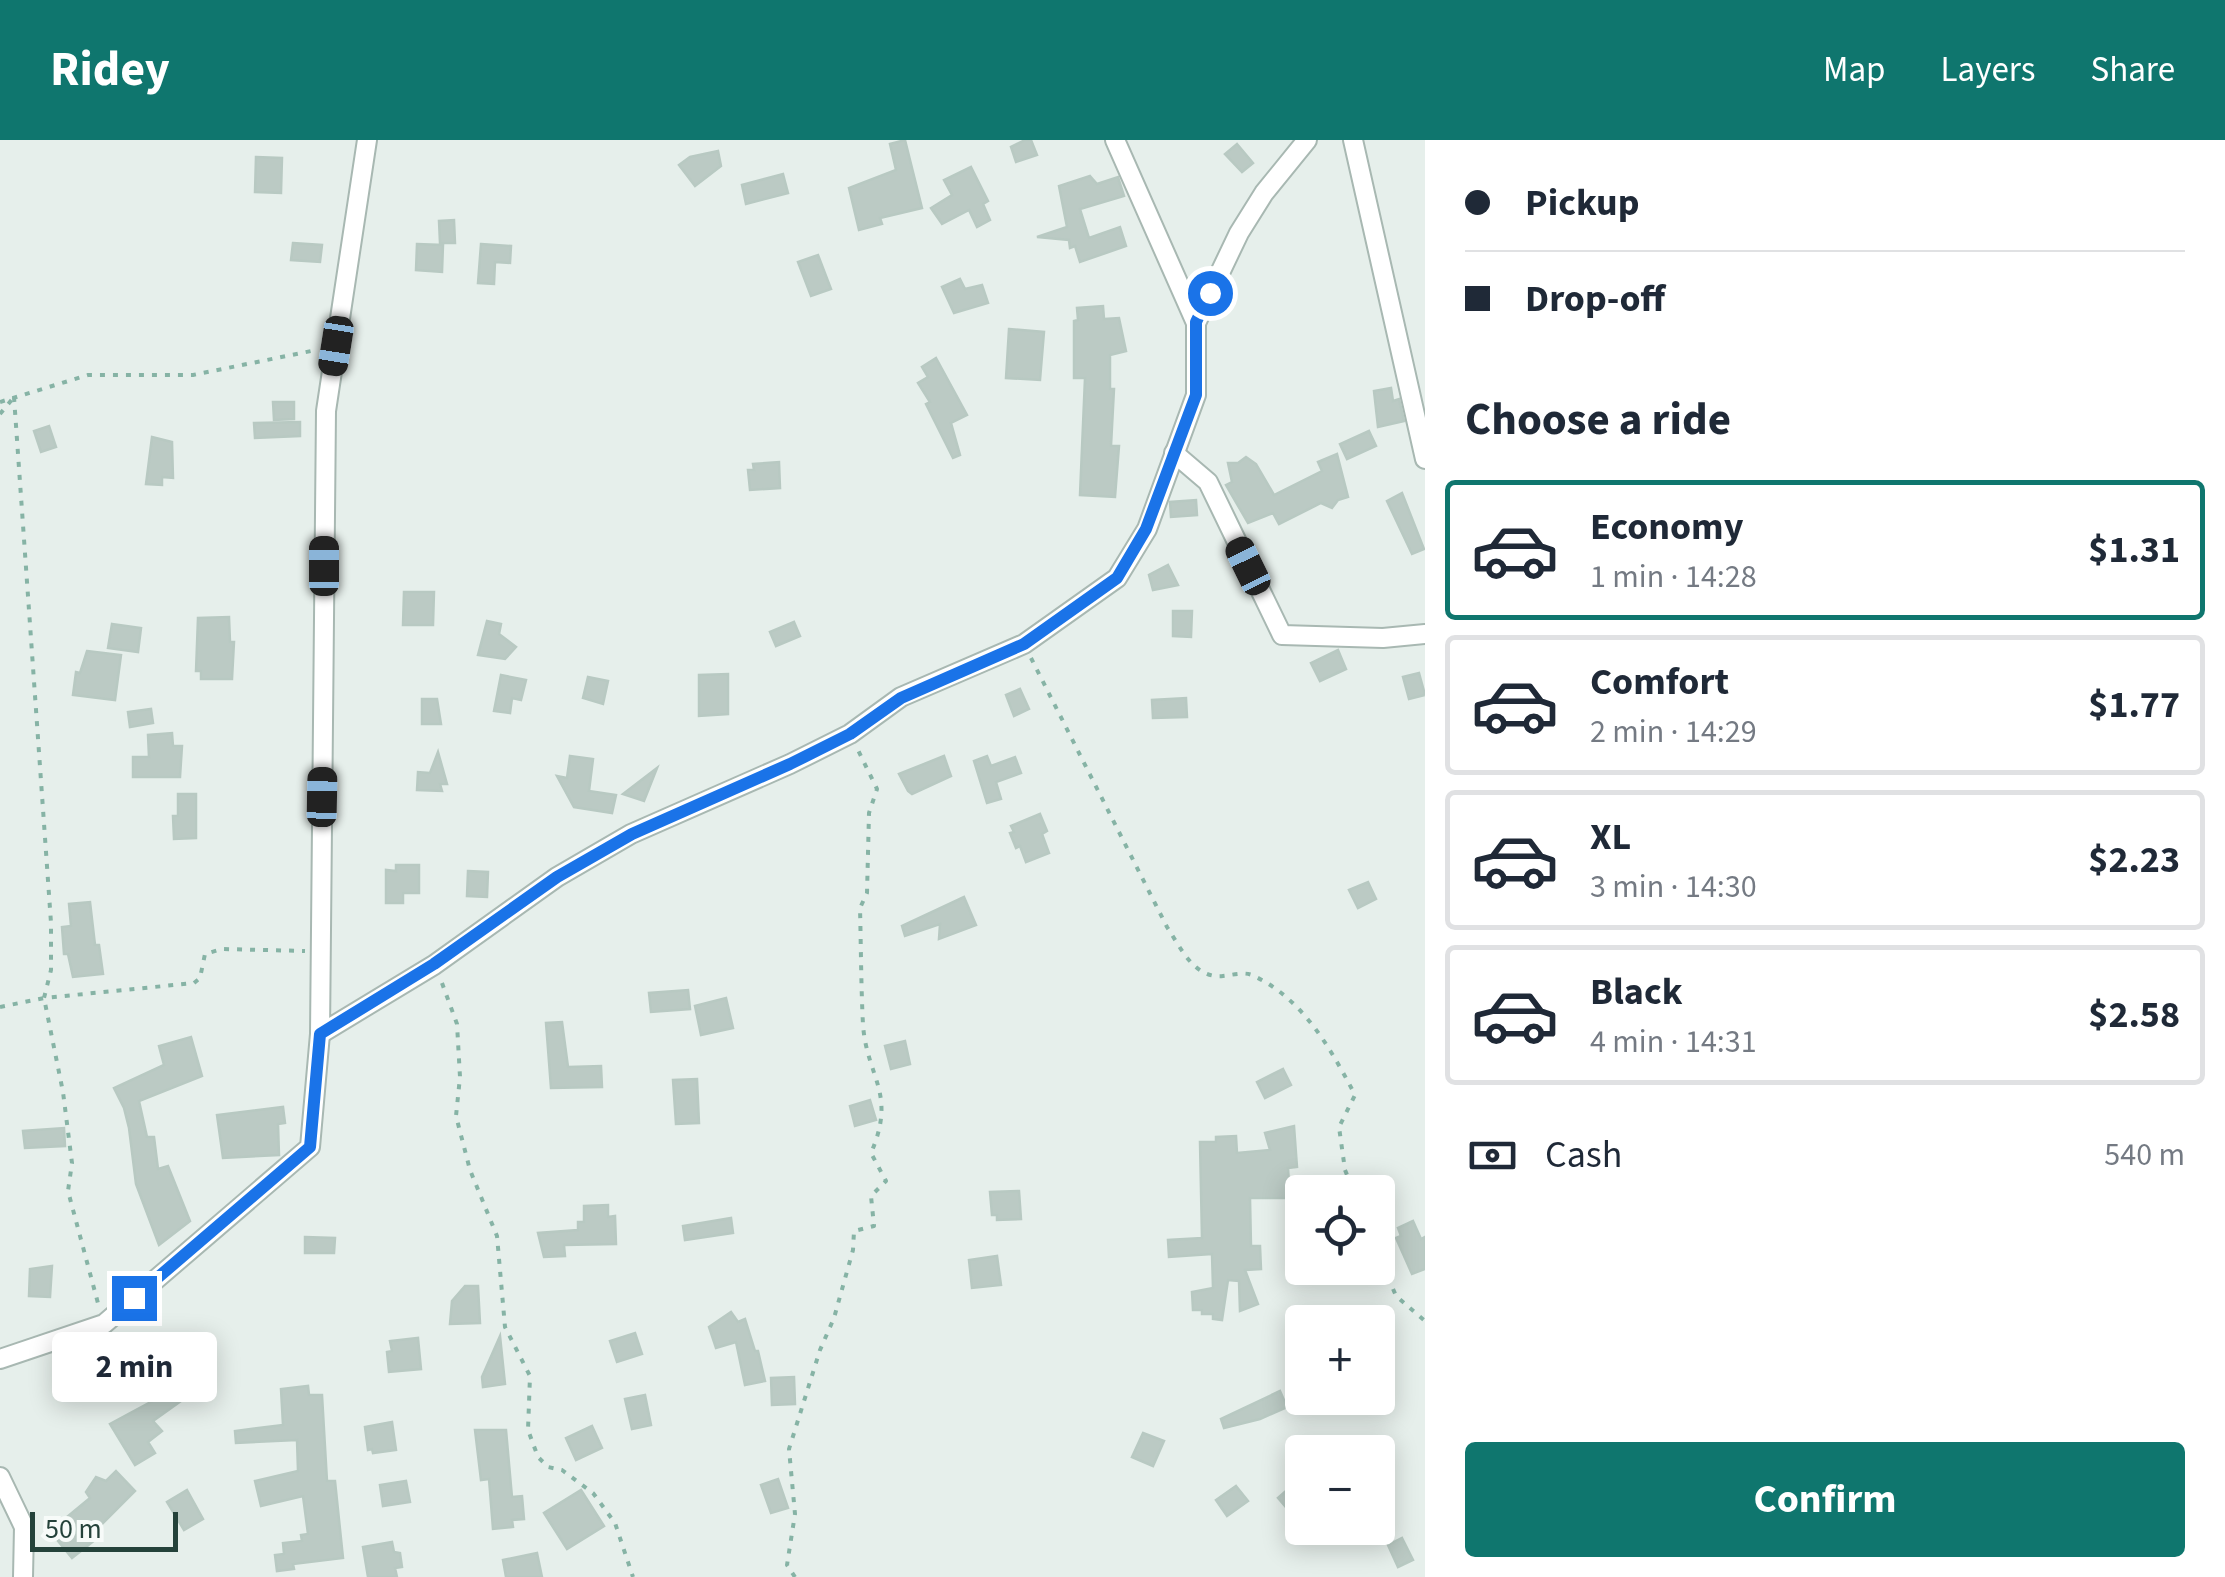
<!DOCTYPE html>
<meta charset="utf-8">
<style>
body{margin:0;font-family:"Source Sans 3",sans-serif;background:#f2f2f3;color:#1f2937;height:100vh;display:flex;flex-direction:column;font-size:38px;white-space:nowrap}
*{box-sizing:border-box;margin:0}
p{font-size:32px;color:#747a83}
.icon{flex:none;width:55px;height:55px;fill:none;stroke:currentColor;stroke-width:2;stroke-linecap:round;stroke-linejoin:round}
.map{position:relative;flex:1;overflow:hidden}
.details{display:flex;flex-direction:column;background:#fff;width:800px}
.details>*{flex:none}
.hud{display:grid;align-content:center;height:220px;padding:0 40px;background:#fff}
.buttons{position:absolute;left:1285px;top:1035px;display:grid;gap:20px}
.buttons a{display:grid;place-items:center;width:110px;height:110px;border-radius:10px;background:#fff;box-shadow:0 5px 25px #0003;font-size:50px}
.scale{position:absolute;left:30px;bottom:25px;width:148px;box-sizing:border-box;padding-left:10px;border:5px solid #24423a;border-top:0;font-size:28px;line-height:35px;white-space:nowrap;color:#24423a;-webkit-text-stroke:8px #f7fbf9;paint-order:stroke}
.end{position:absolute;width:45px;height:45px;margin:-22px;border:12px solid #1a73e8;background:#fff;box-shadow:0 0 0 5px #fff}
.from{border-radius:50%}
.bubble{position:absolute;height:70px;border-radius:10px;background:#fff;box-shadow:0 5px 25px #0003;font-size:32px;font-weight:700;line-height:70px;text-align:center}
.car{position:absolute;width:30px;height:60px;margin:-30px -15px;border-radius:12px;box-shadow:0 0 8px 2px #0007;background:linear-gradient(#222 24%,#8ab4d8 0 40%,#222 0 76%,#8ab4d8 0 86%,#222 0)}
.hud b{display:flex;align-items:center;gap:35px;height:95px;font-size:38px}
.hud b+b{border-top:2px solid #e0e1e3}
.hud i{width:25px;height:25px;background:#1f2937}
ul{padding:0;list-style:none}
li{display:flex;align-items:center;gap:30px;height:140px;margin:0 20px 15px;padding:0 20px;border:5px solid #e0e1e3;border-radius:10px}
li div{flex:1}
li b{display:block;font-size:38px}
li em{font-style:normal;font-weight:700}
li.on{border-color:#0f766e}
li>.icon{width:90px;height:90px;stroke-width:1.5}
h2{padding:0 40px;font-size:45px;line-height:120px}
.pay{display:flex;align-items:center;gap:25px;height:110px;padding:0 40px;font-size:38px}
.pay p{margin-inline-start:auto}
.action{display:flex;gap:20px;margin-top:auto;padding:20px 40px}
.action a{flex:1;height:115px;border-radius:10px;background:#0f766e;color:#fff;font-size:40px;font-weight:700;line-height:115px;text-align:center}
header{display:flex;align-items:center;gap:60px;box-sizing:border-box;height:140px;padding:0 50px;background:#0f766e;color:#fff}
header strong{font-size:48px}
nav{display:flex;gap:55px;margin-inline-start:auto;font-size:35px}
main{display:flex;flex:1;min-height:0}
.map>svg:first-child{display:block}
.building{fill:#bbcac4;stroke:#b8c9c2;stroke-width:2.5}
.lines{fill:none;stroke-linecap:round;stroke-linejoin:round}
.minor-casing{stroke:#a8b8b2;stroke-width:22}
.path{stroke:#86b3a5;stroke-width:4;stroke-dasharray:5 8;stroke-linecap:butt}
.minor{stroke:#fff;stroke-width:18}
.route{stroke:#1a73e8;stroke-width:12}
</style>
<header>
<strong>Ridey</strong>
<nav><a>Map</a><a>Layers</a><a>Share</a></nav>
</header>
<main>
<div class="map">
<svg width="1425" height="1437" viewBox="0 0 1425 1437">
<rect width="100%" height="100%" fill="#e6efeb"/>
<!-- building -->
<g class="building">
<polygon points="905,0 922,68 880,78 882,84 859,90 849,48 896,30 890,4"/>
<polygon points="1025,0 1031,0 1037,15 1016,22 1011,7"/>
<polygon points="1237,4 1253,23 1242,32 1225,14"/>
<polygon points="718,11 721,26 695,46 679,25 690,17"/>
<polygon points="256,17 282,18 281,53 255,52"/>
<polygon points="971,27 988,61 983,64 990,80 977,87 969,70 942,84 931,68 952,55 944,40"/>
<polygon points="783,34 788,53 746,64 742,45"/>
<polygon points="1090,36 1097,44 1118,37 1124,56 1080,69 1089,98 1120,87 1126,106 1080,122 1075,106 1070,108 1069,100 1037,97 1067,87 1059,46"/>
<polygon points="454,80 455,103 440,103 439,81"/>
<polygon points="293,103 322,105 320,122 291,120"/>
<polygon points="417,104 443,105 442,132 416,130"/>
<polygon points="481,104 511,106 510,123 495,122 494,144 478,143"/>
<polygon points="818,115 831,149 811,156 798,122"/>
<polygon points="960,139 965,149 982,145 988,163 954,173 942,147"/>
<polygon points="1103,166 1104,179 1119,178 1126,211 1110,215 1110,249 1114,249 1111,306 1119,306 1115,357 1080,355 1085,238 1074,238 1074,181 1078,180 1077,168"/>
<polygon points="1009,189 1044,192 1040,240 1006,238"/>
<polygon points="936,218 967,275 951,283 960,315 953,318 926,264 930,262 918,243 928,237 922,227"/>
<polygon points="1391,248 1393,261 1399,259 1404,281 1378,287 1374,251"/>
<polygon points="273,262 294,262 294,279 274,280"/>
<polygon points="300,282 300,296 255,298 254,283"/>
<polygon points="49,286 56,307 41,312 34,291"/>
<polygon points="1369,291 1376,306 1347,319 1340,304"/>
<polygon points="152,297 172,302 173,338 162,337 162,345 146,344"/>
<polygon points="1337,314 1348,357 1338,360 1332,368 1321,363 1279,384 1273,373 1248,383 1226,345 1232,342 1228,323 1238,323 1246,317 1256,324 1274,355 1322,331 1318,322"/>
<polygon points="779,322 780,348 750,350 748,330 754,330 753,324"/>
<polygon points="1402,353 1424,409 1412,414 1387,361"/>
<polygon points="1196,360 1197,375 1171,377 1170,362"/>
<polygon points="1168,425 1178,445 1153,450 1149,435"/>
<polygon points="404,452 434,452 433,485 403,485"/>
<polygon points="1173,471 1192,471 1191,497 1173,496"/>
<polygon points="229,477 230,502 234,502 232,539 201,539 201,531 196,531 198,478"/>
<polygon points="487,481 501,484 499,494 516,507 505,519 478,515"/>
<polygon points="794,482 800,496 776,506 770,492"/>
<polygon points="112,484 141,488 138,512 108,508"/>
<polygon points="1338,510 1346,529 1320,541 1311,523"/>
<polygon points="87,511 121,515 115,560 73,555 76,532 80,533"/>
<polygon points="1419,533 1425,555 1409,559 1403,537"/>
<polygon points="728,534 728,574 699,576 699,535"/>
<polygon points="501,535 526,540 521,560 512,558 510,573 494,571"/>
<polygon points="588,537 608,541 603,564 583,558"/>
<polygon points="1020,549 1029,569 1014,576 1006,555"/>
<polygon points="1186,558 1187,577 1153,578 1152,560"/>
<polygon points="422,559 437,559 441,584 422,584"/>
<polygon points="151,569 153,583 130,587 128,572"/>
<polygon points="172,593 173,606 182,606 180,637 133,637 133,617 149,617 148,595"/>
<polygon points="438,612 447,644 440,644 442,651 417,650 418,632 430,633"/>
<polygon points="570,616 593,619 589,651 616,655 612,673 574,667 557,636 567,638"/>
<polygon points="944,616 951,636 912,654 908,651 899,634"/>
<polygon points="987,616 991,626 1015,617 1021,633 996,642 1001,659 987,663 974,621"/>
<polygon points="657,628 644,661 623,654"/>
<polygon points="178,654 196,654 196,698 174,699 173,676 178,676"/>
<polygon points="1040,674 1047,691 1042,694 1049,713 1026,722 1020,706 1016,708 1010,693 1014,692 1011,686"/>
<polygon points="396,725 419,725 419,753 403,753 403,763 386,763 386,730 396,731"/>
<polygon points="468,731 488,732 487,757 467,756"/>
<polygon points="1368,742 1376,759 1358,768 1349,750"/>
<polygon points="964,757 976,785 939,799 940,784 905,796 902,786"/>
<polygon points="90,762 95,805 99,805 103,834 73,837 68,814 64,814 62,787 71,786 69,764"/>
<polygon points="688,850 690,869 651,872 649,853"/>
<polygon points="726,858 733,888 701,895 695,866"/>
<polygon points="562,882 568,927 601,926 602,947 551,948 546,883"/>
<polygon points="191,897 202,936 139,961 147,997 154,997 158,1029 168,1026 190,1081 159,1105 136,1044 129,988 124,968 114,948 164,925 159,906"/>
<polygon points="905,901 910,924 891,929 885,906"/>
<polygon points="1283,929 1291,945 1265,958 1257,942"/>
<polygon points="697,939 699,983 676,984 673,940"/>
<polygon points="870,960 876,980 855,986 850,966"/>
<polygon points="283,967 285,983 278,984 279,1015 223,1018 217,975"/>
<polygon points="1294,986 1297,1027 1288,1028 1290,1058 1250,1058 1251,1106 1260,1106 1261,1129 1245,1130 1258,1164 1240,1171 1239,1141 1228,1140 1222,1180 1213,1179 1213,1174 1202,1174 1202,1170 1193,1170 1192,1152 1213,1148 1212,1114 1169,1117 1168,1100 1202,1098 1200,1002 1216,1002 1216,997 1236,996 1237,1013 1270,1010 1265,993"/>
<polygon points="64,988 65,1006 25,1008 23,991"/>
<polygon points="1019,1051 1021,1079 997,1080 997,1075 992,1075 990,1052"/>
<polygon points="608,1065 608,1077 615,1076 616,1104 564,1105 565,1116 544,1117 538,1093 578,1090 578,1082 584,1082 584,1066"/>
<polygon points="731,1078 733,1093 685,1100 683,1086"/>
<polygon points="1413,1081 1421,1099 1425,1097 1425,1129 1412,1134 1396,1098 1401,1096 1398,1088"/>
<polygon points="305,1097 335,1098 334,1113 305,1113"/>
<polygon points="997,1116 1001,1145 972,1148 969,1120"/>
<polygon points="52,1126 50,1157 29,1156 30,1129"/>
<polygon points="465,1146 478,1146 480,1183 450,1184 452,1161"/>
<polygon points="731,1172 738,1182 745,1179 755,1211 758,1211 765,1241 745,1245 736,1202 716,1208 709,1187"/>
<polygon points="635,1193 642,1214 617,1222 610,1201"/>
<polygon points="500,1196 505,1244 483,1247 482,1237"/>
<polygon points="418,1198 421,1229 389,1232 387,1212 392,1211 390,1201"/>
<polygon points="794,1237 795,1264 772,1265 771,1238"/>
<polygon points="167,1242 181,1261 153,1281 162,1291 148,1302 155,1313 135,1325 110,1284 158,1258 153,1252"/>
<polygon points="308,1246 309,1255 322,1255 327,1341 335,1341 343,1418 293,1424 294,1429 277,1431 275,1415 284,1414 283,1403 302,1401 301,1395 308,1394 303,1356 261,1366 255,1341 298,1331 297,1300 236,1303 235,1291 283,1285 281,1249"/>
<polygon points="1280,1251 1287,1267 1260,1279 1224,1288 1221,1279"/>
<polygon points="645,1255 651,1285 632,1289 625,1259"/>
<polygon points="392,1282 396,1310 373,1313 372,1309 368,1310 365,1287"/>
<polygon points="592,1286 602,1308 576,1320 566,1298"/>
<polygon points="475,1290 506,1290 512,1357 522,1356 524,1379 512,1380 513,1387 493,1389 489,1339 481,1340"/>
<polygon points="1143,1293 1164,1301 1153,1326 1132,1317"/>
<polygon points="116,1331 135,1351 96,1390 100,1396 72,1418 58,1401 75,1388 67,1377 90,1358 86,1352 96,1337 106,1341"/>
<polygon points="1302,1337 1302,1386 1278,1358"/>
<polygon points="778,1339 788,1368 771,1373 761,1345"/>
<polygon points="406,1341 410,1362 383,1366 380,1345"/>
<polygon points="1236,1346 1248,1361 1227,1376 1216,1360"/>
<polygon points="187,1350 203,1379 184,1390 167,1362"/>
<polygon points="581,1350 604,1386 567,1409 544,1373"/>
<polygon points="1402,1398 1413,1420 1398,1427 1388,1405"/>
<polygon points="392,1402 394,1412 400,1413 402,1427 395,1428 397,1437 368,1437 363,1407"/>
<polygon points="537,1413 542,1437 506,1437 503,1420"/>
</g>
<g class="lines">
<!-- minor casing -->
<g class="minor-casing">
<g id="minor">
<polyline points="367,0 326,271 320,894 434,825 557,737 631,694 790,624 850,594 901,557 1024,504 1117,438 1147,389 1196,255 1196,183 1239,93 1264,53 1307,0"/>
<polyline points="1115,0 1196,183"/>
<polyline points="1353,0 1425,319"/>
<polyline points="1174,313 1208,342 1282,495 1383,498 1425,494"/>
<polyline points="0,1219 104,1184 310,1007 320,894"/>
<polyline points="0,1337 24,1387 23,1437"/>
</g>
</g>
<!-- path -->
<g class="path">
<polyline points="14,257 51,783 51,830 44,858 194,843 200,838 205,814 222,809 305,811"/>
<polyline points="0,262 88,235 193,235 316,210"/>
<polyline points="0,274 14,257"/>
<path d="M1031,518L1167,787C1181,808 1194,839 1223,836C1233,835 1245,831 1254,836C1303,859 1331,909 1355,955L1339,987L1345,1030L1354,1052"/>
<polyline points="442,843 457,884 460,937 456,976 470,1030 497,1096 505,1187 530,1236 528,1290 538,1317 548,1327 562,1330 593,1353 615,1383 633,1437"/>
<polyline points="0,867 44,858 63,952 72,1023 68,1051 99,1167"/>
<polyline points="1378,1113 1396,1156 1425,1181"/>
<path d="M795,1437L787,1425L795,1374L789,1309L820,1210L834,1178L853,1110L854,1091L874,1086L871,1056L886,1041L871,1013C897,953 867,938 863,885C861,846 861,806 860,768L867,753L869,673L877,649L857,608"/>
</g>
<!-- minor -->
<use href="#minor" class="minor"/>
</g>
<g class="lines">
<!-- route -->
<polyline class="route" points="134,1158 310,1007 320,894 434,824 557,737 632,694 790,624 850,594 901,558 1024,504 1117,438 1146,389 1196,255 1196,182 1210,153"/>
</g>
</svg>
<div class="buttons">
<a><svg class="icon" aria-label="locate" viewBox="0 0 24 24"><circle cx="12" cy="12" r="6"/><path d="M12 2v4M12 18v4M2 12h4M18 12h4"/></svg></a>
<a>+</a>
<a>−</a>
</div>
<div class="scale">50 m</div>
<i class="end from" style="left:1210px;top:153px"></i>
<i class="end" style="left:134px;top:1158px"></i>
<div class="bubble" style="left:52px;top:1192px;width:165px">2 min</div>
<i class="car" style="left:336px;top:206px;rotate:189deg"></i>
<i class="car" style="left:324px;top:426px;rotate:0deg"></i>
<i class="car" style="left:1248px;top:426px;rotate:334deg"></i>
<i class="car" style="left:322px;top:657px;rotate:1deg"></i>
</div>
<section class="details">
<div class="hud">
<b><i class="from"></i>Pickup</b>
<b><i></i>Drop-off</b>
</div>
<h2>Choose a ride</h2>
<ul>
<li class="on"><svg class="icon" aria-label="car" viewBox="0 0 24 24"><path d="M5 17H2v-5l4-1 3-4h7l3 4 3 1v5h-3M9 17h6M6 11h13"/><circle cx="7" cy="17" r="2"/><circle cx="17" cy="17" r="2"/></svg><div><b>Economy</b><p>1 min · 14:28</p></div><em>$1.31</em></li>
<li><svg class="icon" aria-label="car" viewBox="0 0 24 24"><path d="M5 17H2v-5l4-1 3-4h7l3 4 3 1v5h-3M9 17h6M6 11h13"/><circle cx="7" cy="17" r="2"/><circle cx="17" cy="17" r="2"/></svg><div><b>Comfort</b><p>2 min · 14:29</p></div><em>$1.77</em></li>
<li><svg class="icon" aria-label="car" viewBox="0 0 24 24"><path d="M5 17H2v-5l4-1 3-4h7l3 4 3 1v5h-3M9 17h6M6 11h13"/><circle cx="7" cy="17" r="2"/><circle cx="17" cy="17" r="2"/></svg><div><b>XL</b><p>3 min · 14:30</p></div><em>$2.23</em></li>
<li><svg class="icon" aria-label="car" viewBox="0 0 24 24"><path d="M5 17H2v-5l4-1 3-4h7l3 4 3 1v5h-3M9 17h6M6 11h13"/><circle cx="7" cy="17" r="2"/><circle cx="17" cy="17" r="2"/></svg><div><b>Black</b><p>4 min · 14:31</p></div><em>$2.58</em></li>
</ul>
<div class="pay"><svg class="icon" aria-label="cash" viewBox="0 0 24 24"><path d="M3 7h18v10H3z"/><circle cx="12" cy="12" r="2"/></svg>Cash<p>540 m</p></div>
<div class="action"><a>Confirm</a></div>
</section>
</main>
